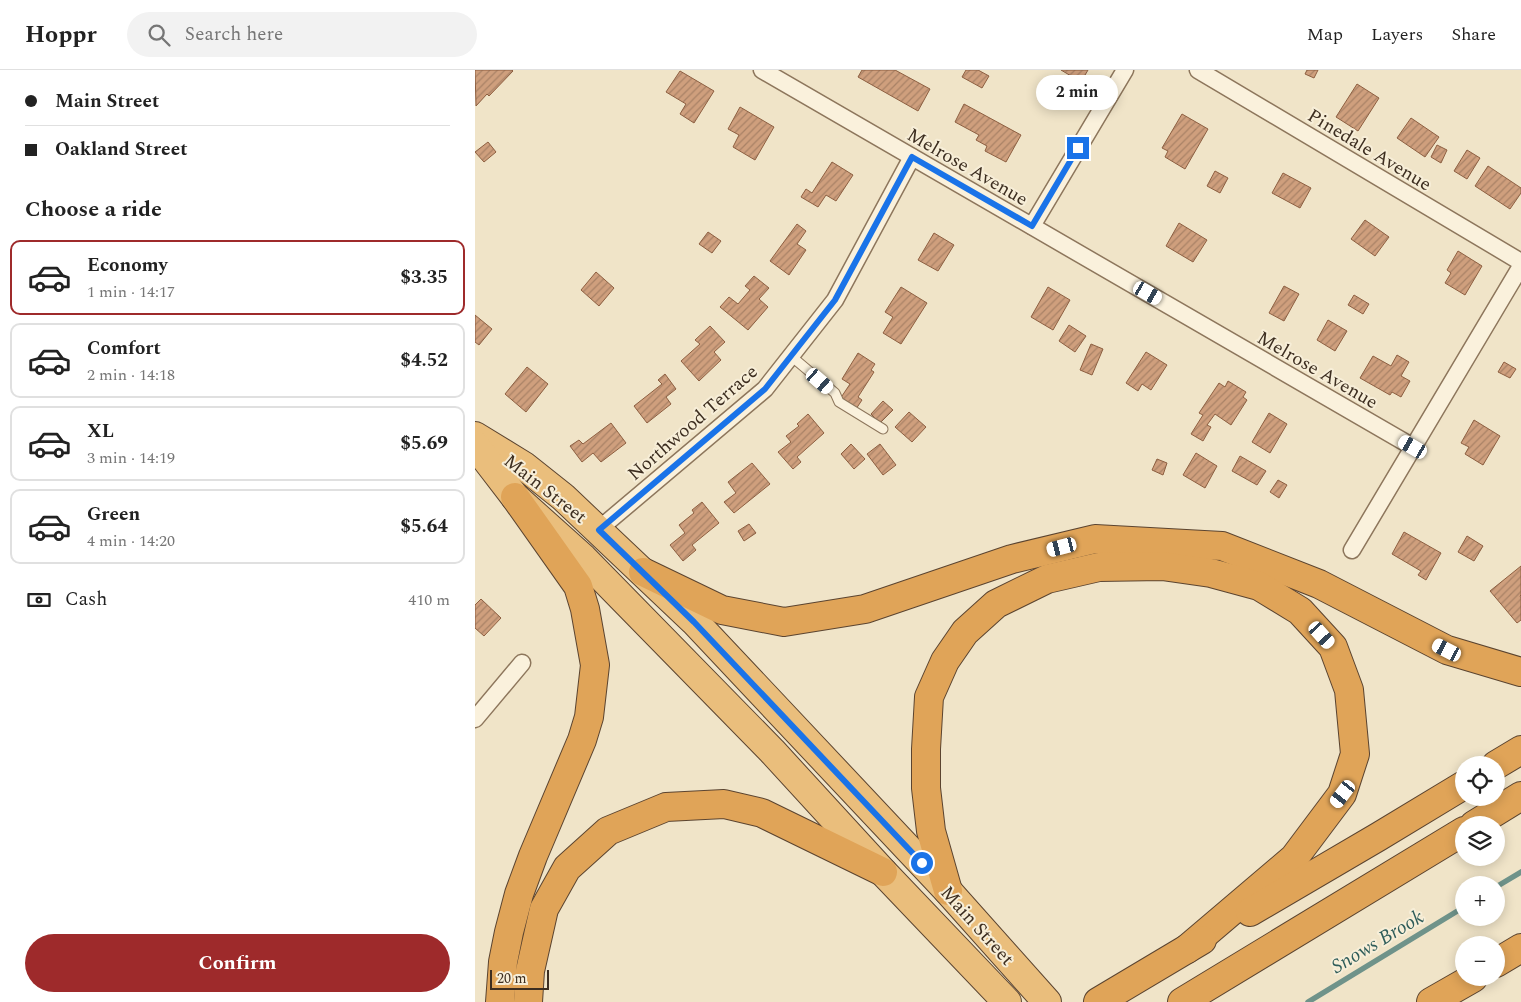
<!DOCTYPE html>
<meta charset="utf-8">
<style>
body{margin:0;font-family:Spectral,serif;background:#f2f2f2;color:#222;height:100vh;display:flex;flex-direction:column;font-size:19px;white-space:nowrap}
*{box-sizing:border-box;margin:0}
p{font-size:16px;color:#767676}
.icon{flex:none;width:28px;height:28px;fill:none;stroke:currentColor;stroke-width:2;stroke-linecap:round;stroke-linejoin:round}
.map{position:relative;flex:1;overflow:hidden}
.drawer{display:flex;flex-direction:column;background:#fff;width:475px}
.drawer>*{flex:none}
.hud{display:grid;align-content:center;height:110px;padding:0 25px;background:#fff}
.fabs{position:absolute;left:980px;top:686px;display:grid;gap:10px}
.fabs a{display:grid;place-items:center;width:50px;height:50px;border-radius:50%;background:#fff;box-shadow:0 2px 12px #0003;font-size:25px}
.scale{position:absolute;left:15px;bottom:12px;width:59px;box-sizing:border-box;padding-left:5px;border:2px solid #3d2e20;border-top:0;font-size:14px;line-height:18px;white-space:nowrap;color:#3d2e20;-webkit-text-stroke:4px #f7eed8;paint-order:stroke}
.end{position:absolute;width:22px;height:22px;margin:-11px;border:6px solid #1a73e8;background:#fff;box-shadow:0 0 0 2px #fff}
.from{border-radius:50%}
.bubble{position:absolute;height:35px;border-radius:18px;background:#fff;box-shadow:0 2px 12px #0003;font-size:16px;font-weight:700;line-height:35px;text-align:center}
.car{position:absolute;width:15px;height:30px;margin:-15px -8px;border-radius:6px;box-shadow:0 0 4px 1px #0007;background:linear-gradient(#fff 24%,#345 0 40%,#fff 0 76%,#345 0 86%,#fff 0)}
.hud b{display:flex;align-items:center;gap:18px;height:48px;font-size:19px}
.hud b+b{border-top:1px solid #e0e0e0}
.hud i{width:12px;height:12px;background:#222}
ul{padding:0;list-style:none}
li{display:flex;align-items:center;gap:15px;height:75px;margin:0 10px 8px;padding:0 15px;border:2px solid #e0e0e0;border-radius:10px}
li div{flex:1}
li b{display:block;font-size:19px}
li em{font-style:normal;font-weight:700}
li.selected{border-color:#9e2a2b}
li>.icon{width:45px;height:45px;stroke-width:1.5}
h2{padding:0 25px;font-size:22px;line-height:60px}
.pay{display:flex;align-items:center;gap:12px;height:55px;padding:0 25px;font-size:19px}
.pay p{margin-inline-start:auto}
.action{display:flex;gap:10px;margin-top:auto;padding:10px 25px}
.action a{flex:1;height:58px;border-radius:30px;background:#9e2a2b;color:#fff;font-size:20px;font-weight:700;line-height:58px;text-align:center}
header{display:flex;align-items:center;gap:30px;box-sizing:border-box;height:70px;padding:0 25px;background:#fff;border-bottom:1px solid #e0e0e0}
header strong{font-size:24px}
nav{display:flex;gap:28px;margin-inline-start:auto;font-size:18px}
.search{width:350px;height:45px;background:#f2f2f2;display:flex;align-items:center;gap:12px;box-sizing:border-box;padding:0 18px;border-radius:28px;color:#767676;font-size:19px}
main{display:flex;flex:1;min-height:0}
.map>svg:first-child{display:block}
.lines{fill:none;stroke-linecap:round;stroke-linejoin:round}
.stream{stroke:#6f938a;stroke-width:5.5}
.building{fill:url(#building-hatch);stroke:#8d5f41}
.service-casing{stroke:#8d765c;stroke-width:11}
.minor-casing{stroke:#8d765c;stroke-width:19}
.trunk-casing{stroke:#5b4430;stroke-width:30}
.motorway-casing{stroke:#5b4430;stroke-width:30}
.service{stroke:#faf1dc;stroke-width:9}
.minor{stroke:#faf1dc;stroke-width:16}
.trunk{stroke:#eabe7c;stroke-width:28}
.motorway{stroke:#e0a458;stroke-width:28}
.route{stroke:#1a73e8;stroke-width:6}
.labels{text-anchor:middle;stroke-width:4;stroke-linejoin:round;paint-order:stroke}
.street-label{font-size:19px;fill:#3d2e20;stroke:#f7eed8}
.water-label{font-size:20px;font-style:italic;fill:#2f5d5a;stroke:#f7eed8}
</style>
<header>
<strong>Hoppr</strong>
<div class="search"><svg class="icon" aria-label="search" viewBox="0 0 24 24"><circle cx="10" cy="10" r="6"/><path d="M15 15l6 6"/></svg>Search here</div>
<nav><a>Map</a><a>Layers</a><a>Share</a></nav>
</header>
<main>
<section class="drawer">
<div class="hud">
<b><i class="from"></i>Main Street</b>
<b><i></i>Oakland Street</b>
</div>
<h2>Choose a ride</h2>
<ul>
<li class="selected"><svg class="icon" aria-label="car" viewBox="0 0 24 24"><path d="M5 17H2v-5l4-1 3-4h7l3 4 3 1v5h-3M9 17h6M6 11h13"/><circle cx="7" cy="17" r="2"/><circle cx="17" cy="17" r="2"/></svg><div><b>Economy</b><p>1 min · 14:17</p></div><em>$3.35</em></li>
<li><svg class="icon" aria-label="car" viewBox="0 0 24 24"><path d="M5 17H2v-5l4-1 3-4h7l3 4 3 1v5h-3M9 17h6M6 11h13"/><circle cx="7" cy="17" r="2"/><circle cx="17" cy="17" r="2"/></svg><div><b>Comfort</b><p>2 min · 14:18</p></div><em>$4.52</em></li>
<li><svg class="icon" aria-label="car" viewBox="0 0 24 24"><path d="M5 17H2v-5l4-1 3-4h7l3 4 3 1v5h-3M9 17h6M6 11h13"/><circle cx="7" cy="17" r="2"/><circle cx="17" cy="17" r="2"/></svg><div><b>XL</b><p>3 min · 14:19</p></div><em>$5.69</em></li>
<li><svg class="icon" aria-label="car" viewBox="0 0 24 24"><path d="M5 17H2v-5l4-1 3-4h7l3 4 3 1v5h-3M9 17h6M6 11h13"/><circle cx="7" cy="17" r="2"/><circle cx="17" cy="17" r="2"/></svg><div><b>Green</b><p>4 min · 14:20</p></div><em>$5.64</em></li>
</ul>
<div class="pay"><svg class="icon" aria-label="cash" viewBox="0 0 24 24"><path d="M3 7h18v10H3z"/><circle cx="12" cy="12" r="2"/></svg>Cash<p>410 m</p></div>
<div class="action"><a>Confirm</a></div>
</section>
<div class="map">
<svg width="1046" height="932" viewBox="0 0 1046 932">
<defs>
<pattern id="building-hatch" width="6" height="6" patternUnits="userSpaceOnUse" patternTransform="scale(1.25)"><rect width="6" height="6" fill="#cf9f7d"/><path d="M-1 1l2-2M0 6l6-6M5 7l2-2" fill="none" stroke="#a98266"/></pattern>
</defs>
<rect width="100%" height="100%" fill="#f0e4c8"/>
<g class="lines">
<!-- stream -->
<g class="stream">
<polyline points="1021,817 1046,802"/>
<polyline points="833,932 989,837"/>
</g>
</g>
<!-- building -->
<g class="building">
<polygon points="0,0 37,0 38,1 14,26 12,24 1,36"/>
<polygon points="387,0 420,0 455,19 443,41 383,7"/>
<polygon points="491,0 503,0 514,6 507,18 487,7"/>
<polygon points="586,0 613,0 606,12"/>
<polygon points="832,0 843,0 839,8 830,4"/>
<polygon points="205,1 239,21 219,53 205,44 211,34 191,22"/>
<polygon points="882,14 904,28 883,61 861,47"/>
<polygon points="489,34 546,65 531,92 510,81 512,76 501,70 504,65 480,52"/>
<polygon points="265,37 299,57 280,90 258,77 264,65 253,59"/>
<polygon points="707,44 733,59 710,99 690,87 693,81 687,78"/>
<polygon points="936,48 964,67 950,87 922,68"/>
<polygon points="13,72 21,82 9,92 0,82"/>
<polygon points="962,75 972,80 966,93 956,87"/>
<polygon points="992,80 1005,88 992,109 979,101"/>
<polygon points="357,92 378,105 361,131 351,125 343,137 326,127 331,119 337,123"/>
<polygon points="1013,96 1046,118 1046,123 1035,139 1000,116"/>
<polygon points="740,101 753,108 745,123 732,116"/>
<polygon points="808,103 836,118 825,138 797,123"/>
<polygon points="890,150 914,167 900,186 876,169"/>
<polygon points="704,153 732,170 718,192 691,176"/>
<polygon points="322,154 331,161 322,174 331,180 314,205 295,191"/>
<polygon points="233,162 246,171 237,183 224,174"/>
<polygon points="459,163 479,175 463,201 443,190"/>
<polygon points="983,181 1007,196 990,225 970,213 976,203 972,200"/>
<polygon points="121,202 139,218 124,236 106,220"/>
<polygon points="279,206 294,218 284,229 293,237 273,260 245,237 254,227 263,234 275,220 270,216"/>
<polygon points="809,216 824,224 809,251 794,243"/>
<polygon points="426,217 452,233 426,274 408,263 418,247 410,242"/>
<polygon points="573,217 595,230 578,260 556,247"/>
<polygon points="879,225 894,234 888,244 873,235"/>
<polygon points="0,245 17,259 4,275 0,272"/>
<polygon points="853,250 872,261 860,281 842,270"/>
<polygon points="594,255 611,266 600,282 584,271"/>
<polygon points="235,256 250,272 239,282 246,290 224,311 206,291 225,274 220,270"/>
<polygon points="616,274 628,279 617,305 605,300"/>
<polygon points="671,282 692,295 676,320 667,314 663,321 651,313"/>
<polygon points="383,283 400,294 396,300 399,302 383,327 387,330 381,339 365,329 375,314 367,309"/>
<polygon points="922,285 934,292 926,306 935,311 926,327 917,322 915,325 885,308 898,286 916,296"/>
<polygon points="1029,292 1041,299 1035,308 1023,302"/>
<polygon points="52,297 73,314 51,342 30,324"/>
<polygon points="190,304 201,319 191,327 196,334 172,353 159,336 187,314 183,310"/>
<polygon points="753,311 771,322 768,327 772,330 756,355 740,344 732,355 736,357 728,371 716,364 728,345 724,343 744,313 750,317"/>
<polygon points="408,331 418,340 405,353 396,344"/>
<polygon points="434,342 451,357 437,372 420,357"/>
<polygon points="794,343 812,354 795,383 777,372"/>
<polygon points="333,344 349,363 322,387 326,392 318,399 303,382 316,372 311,366 324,356 322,354"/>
<polygon points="999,350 1025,366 1008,395 990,384 994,377 986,373"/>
<polygon points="136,353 151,373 126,392 118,383 107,392 95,376 104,370 108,374"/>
<polygon points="376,374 390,389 379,399 366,384"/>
<polygon points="405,374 421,395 408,405 392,384"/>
<polygon points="721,383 742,396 730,418 708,405"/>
<polygon points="765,386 791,401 782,415 757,401"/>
<polygon points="682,389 692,393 688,405 677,400"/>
<polygon points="277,393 295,414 259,443 249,432 261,423 253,412"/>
<polygon points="803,410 812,415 804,428 795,422"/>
<polygon points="227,432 244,453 217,475 221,480 208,491 195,475 210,463 204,455 219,443 217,440"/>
<polygon points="274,454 281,463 269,471 263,461"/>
<polygon points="929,462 966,483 951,510 943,505 946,501 917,484"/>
<polygon points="992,466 1008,476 999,491 983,482"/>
<polygon points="1046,496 1046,525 1045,526 1046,528 1046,550 1042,553 1015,521"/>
<polygon points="6,529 26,548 9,566 0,558 0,535"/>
</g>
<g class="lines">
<!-- service casing -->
<g class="service-casing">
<polyline id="service" points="316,286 360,323 364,332 408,359"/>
</g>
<!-- minor casing -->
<g class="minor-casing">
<g id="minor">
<polyline points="287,0 938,377"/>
<polyline points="723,0 1046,192"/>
<polyline points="557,156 650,0"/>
<polyline points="123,460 290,319 360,230 437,87"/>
<polyline points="877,480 1046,196"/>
<polyline points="0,649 47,593"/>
</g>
</g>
<!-- trunk casing -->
<g class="trunk-casing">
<g id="trunk">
<polyline points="0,366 49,396 88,427 219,551 473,821 572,932"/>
<polyline points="0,375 40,427 108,488 297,681 408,802 532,932"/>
</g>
</g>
<!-- motorway casing -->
<g class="motorway-casing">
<g id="motorway">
<polyline points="168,502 247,540 309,552 390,539 537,489 620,469 747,476 844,514 972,580 1046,602"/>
<polyline points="1021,695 1046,680"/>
<polyline points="999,755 1046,726"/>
<polyline points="473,821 456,761 451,718 451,679 454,627 470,591 490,562 521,534 572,509 624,497 687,496 736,503 784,516 825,541 858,577 874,620 880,684 867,724 819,788 712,879"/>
<polyline points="775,842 903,767 989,715"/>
<polyline points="1021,893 1046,878"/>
<polyline points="25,932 28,892 34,862 44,824 58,786 107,670 114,647 120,595 110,539 103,516 40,427"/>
<polyline points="53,932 55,901 69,839 92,798 133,761 191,737 249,734 287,743 408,802"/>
<polyline points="623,932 727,870"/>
<polyline points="707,932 989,761"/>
<polyline points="956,932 998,908"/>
</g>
</g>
<!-- service -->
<use href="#service" class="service"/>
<!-- minor -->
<use href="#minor" class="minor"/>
<!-- trunk -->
<use href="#trunk" class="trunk"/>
<!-- motorway -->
<use href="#motorway" class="motorway"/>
</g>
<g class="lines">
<!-- route -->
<polyline class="route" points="447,793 219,552 124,460 290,319 360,230 437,87 557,156 603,78"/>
</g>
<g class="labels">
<!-- street labels -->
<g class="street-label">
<text transform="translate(895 79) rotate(31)" y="7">Pinedale Avenue</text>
<text transform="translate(493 96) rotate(30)" y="7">Melrose Avenue</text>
<text transform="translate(843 299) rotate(30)" y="7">Melrose Avenue</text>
<text transform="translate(217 352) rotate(-41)" y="7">Northwood Terrace</text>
<text transform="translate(71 418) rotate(38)" y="7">Main Street</text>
<text transform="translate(503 855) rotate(48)" y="7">Main Street</text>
</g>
<!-- water labels -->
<g class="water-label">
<text transform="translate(902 871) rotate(-31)" y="7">Snows Brook</text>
</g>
</g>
</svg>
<div class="fabs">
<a><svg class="icon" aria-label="locate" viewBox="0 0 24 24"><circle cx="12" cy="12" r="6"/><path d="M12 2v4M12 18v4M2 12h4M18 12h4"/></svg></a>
<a><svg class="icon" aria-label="layers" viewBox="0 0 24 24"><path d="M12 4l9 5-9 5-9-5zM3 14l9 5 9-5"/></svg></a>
<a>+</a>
<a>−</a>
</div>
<div class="scale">20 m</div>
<i class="end from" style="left:447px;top:793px"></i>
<i class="end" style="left:603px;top:78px"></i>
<div class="bubble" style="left:561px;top:5px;width:82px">2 min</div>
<i class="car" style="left:673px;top:223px;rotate:120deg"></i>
<i class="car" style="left:345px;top:311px;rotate:131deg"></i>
<i class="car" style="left:938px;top:377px;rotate:300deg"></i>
<i class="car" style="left:587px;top:477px;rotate:256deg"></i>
<i class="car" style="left:847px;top:565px;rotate:138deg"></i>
<i class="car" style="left:972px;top:580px;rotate:297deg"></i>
<i class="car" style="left:868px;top:724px;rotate:217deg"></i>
</div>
</main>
